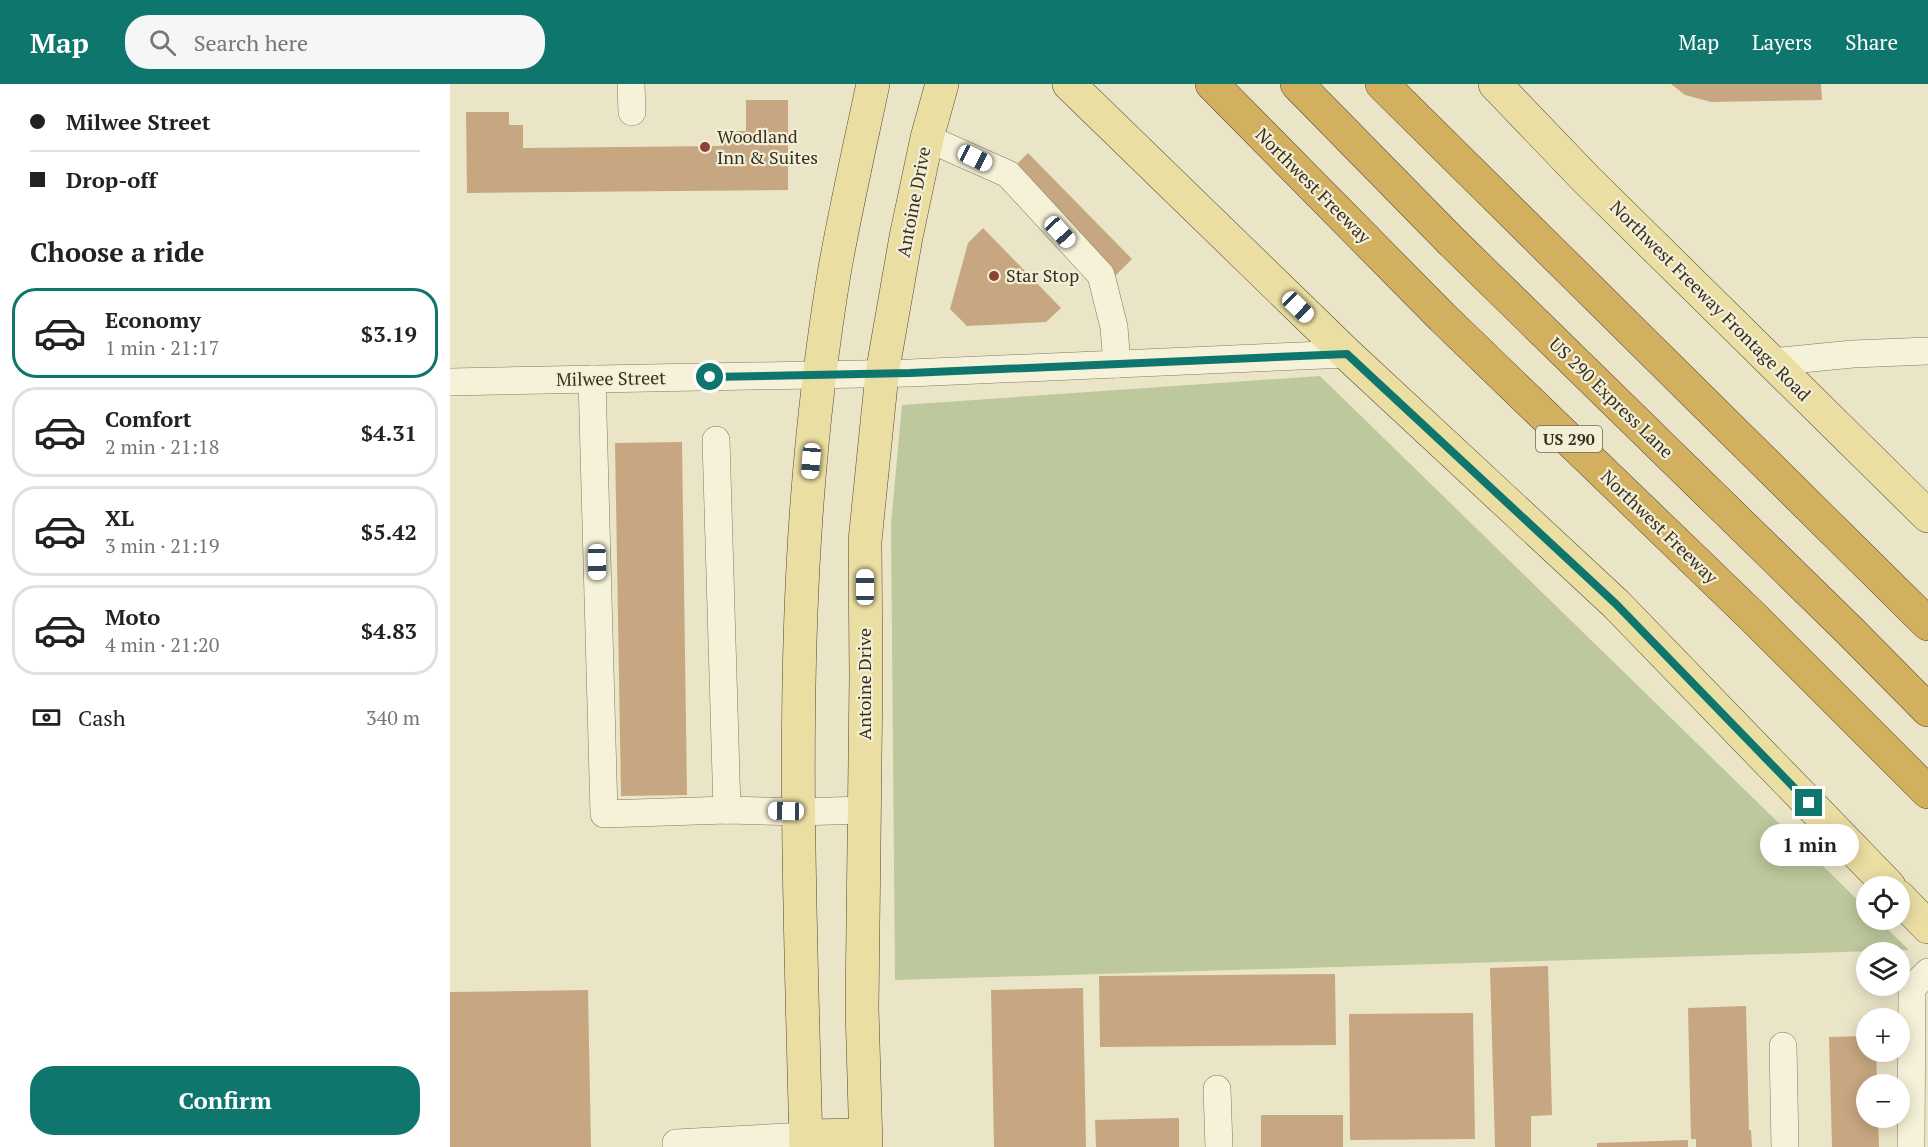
<!DOCTYPE html>
<meta charset="utf-8">
<style>
body{margin:0;font-family:"PT Serif",serif;background:#f6f6f6;color:#222;height:100vh;display:flex;flex-direction:column;font-size:22px;white-space:nowrap}
*{box-sizing:border-box;margin:0}
p{font-size:20px;color:#767676}
.icon{flex:none;width:33px;height:33px;fill:none;stroke:currentColor;stroke-width:2;stroke-linecap:round;stroke-linejoin:round}
.map{position:relative;flex:1;overflow:hidden}
.side{display:flex;flex-direction:column;background:#fff;width:450px}
.side>*{flex:none}
.hud{display:grid;align-content:center;height:132px;padding:0 30px;background:#fff}
.controls{position:absolute;left:1406px;top:792px;display:grid;gap:12px}
.controls a{display:grid;place-items:center;width:54px;height:54px;border-radius:50%;background:#fff;box-shadow:0 3px 15px #0003;font-size:30px}
.end{position:absolute;width:27px;height:27px;margin:-14px;border:8px solid #0f766e;background:#fff;box-shadow:0 0 0 3px #fff}
.from{border-radius:50%}
.bubble{position:absolute;height:42px;border-radius:21px;background:#fff;box-shadow:0 3px 15px #0003;font-size:20px;font-weight:700;line-height:42px;text-align:center}
.car{position:absolute;width:18px;height:36px;margin:-18px -9px;border-radius:8px;box-shadow:0 0 4px 2px #0007;background:linear-gradient(#fff 24%,#345 0 40%,#fff 0 76%,#345 0 86%,#fff 0)}
.hud b{display:flex;align-items:center;gap:21px;height:57px;font-size:22px}
.hud b+b{border-top:2px solid #e0e0e0}
.hud i{width:15px;height:15px;background:#222}
ul{padding:0;list-style:none}
li{display:flex;align-items:center;gap:18px;height:90px;margin:0 12px 9px;padding:0 18px;border:3px solid #e0e0e0;border-radius:24px}
li div{flex:1}
li b{display:block;font-size:22px}
li em{font-style:normal;font-weight:700}
li.current{border-color:#0f766e}
li>.icon{width:54px;height:54px;stroke-width:1.5}
h2{padding:0 30px;font-size:27px;line-height:72px}
.pay{display:flex;align-items:center;gap:15px;height:66px;padding:0 30px;font-size:22px}
.pay p{margin-inline-start:auto}
.primary-button{display:flex;gap:12px;margin-top:auto;padding:12px 30px}
.primary-button a{flex:1;height:69px;border-radius:24px;background:#0f766e;color:#fff;font-size:24px;font-weight:700;line-height:69px;text-align:center}
header{display:flex;align-items:center;gap:36px;box-sizing:border-box;height:84px;padding:0 30px;background:#0f766e;color:#fff}
header strong{font-size:28px}
nav{display:flex;gap:33px;margin-inline-start:auto;font-size:21px}
.search{width:420px;height:54px;background:#f6f6f6;display:flex;align-items:center;gap:15px;box-sizing:border-box;padding:0 21px;border-radius:24px;color:#767676;font-size:22px}
main{display:flex;flex:1;min-height:0}
.map>svg:first-child{display:block}
.green{fill:#bdc89c}
.building{fill:#c6a781}
.lines{fill:none;stroke-linecap:round;stroke-linejoin:round}
.minor-casing{stroke:#85785e;stroke-width:28}
.major-casing{stroke:#544632;stroke-width:34}
.highway-casing{stroke:#544632;stroke-width:34}
.minor{stroke:#f6f2da;stroke-width:27}
.major{stroke:#ebdea3;stroke-width:33}
.highway{stroke:#d3b060;stroke-width:33}
.route{stroke:#0f766e;stroke-width:8}
.poi-dot{fill:#903f33;stroke:#f3efd7;stroke-width:2}
.labels{text-anchor:middle;stroke-width:4.5;stroke-linejoin:round;paint-order:stroke}
.shield{fill:#f3efd7;stroke:#6f6958;stroke-width:1.5}
.shield-label{font-size:16px;font-weight:bold;fill:#372f21}
.poi-label{font-size:18px;fill:#372f21;stroke:#f3efd7;text-anchor:start}
.street-label{font-size:18px;fill:#372f21;stroke:#f3efd7}
</style>
<header>
<strong>Map</strong>
<div class="search"><svg class="icon" aria-label="search" viewBox="0 0 24 24"><circle cx="10" cy="10" r="6"/><path d="M15 15l6 6"/></svg>Search here</div>
<nav><a>Map</a><a>Layers</a><a>Share</a></nav>
</header>
<main>
<section class="side">
<div class="hud">
<b><i class="from"></i>Milwee Street</b>
<b><i></i>Drop-off</b>
</div>
<h2>Choose a ride</h2>
<ul>
<li class="current"><svg class="icon" aria-label="car" viewBox="0 0 24 24"><path d="M5 17H2v-5l4-1 3-4h7l3 4 3 1v5h-3M9 17h6M6 11h13"/><circle cx="7" cy="17" r="2"/><circle cx="17" cy="17" r="2"/></svg><div><b>Economy</b><p>1 min · 21:17</p></div><em>$3.19</em></li>
<li><svg class="icon" aria-label="car" viewBox="0 0 24 24"><path d="M5 17H2v-5l4-1 3-4h7l3 4 3 1v5h-3M9 17h6M6 11h13"/><circle cx="7" cy="17" r="2"/><circle cx="17" cy="17" r="2"/></svg><div><b>Comfort</b><p>2 min · 21:18</p></div><em>$4.31</em></li>
<li><svg class="icon" aria-label="car" viewBox="0 0 24 24"><path d="M5 17H2v-5l4-1 3-4h7l3 4 3 1v5h-3M9 17h6M6 11h13"/><circle cx="7" cy="17" r="2"/><circle cx="17" cy="17" r="2"/></svg><div><b>XL</b><p>3 min · 21:19</p></div><em>$5.42</em></li>
<li><svg class="icon" aria-label="car" viewBox="0 0 24 24"><path d="M5 17H2v-5l4-1 3-4h7l3 4 3 1v5h-3M9 17h6M6 11h13"/><circle cx="7" cy="17" r="2"/><circle cx="17" cy="17" r="2"/></svg><div><b>Moto</b><p>4 min · 21:20</p></div><em>$4.83</em></li>
</ul>
<div class="pay"><svg class="icon" aria-label="cash" viewBox="0 0 24 24"><path d="M3 7h18v10H3z"/><circle cx="12" cy="12" r="2"/></svg>Cash<p>340 m</p></div>
<div class="primary-button"><a>Confirm</a></div>
</section>
<div class="map">
<svg width="1478" height="1063" viewBox="0 0 1478 1063">
<rect width="100%" height="100%" fill="#ebe5c8"/>
<!-- green -->
<polygon class="green" points="870,292 1416,824 1416,836 1428,836 1459,866 445,896 441,440 452,321"/>
<!-- building -->
<g class="building">
<polygon points="1221,0 1371,0 1372,16 1261,18 1235,11"/>
<polygon points="296,16 338,16 338,106 17,109 16,28 59,28 59,41 73,41 73,64 270,62 270,47 296,47"/>
<polygon points="578,69 682,175 664,193 560,87"/>
<polygon points="533,144 611,224 596,238 517,242 500,225 518,159"/>
<polygon points="232,358 237,711 171,712 165,359"/>
<polygon points="1098,882 1102,1031 1081,1032 1081,1063 1045,1063 1040,884"/>
<polygon points="885,890 886,961 650,963 649,892"/>
<polygon points="633,904 636,1063 544,1063 541,906"/>
<polygon points="138,906 141,1063 0,1063 0,908"/>
<polygon points="1296,922 1299,1046 1301,1046 1302,1063 1246,1063 1246,1055 1241,1055 1238,924"/>
<polygon points="1023,929 1025,1055 900,1056 899,930"/>
<polygon points="1416,952 1416,968 1426,968 1427,1000 1416,1000 1416,1034 1428,1034 1429,1063 1382,1063 1379,953"/>
<rect x="811" y="1031" width="82" height="32"/>
<polygon points="729,1034 729,1063 646,1063 645,1036"/>
<polygon points="1238,1056 1238,1063 1147,1063 1147,1059"/>
</g>
<g class="lines">
<!-- minor casing -->
<g class="minor-casing">
<g id="minor">
<polyline points="181,0 182,28"/>
<polyline points="477,54 558,90 651,191 664,243 667,280"/>
<polyline points="1322,278 1403,270 1478,267"/>
<polyline points="142,295 154,730 277,726 348,728 414,726"/>
<polyline points="0,298 460,289 897,270"/>
<polyline points="266,356 277,726"/>
<polyline points="1333,962 1335,1063"/>
<polyline points="767,1005 769,1063"/>
<polyline points="226,1063 226,1059 356,1052"/>
<polyline points="1461,1063 1462,904 1478,888"/>
</g>
</g>
<!-- major casing -->
<g class="major-casing">
<g id="major">
<polyline points="619,0 897,270 1166,520 1439,802"/>
<polyline points="1045,0 1136,95 1478,432"/>
<polyline points="1449,813 1478,843"/>
<polyline points="356,1052 415,1051"/>
<path d="M356,1063C351,849 341,633 357,419C363,340 372,262 385,184C396,123 410,61 423,0"/>
<polyline points="416,1063 412,924 416,594 415,457 432,290 456,153 477,54 492,0"/>
</g>
</g>
<!-- highway casing -->
<g class="highway-casing">
<g id="highway">
<polyline points="762,0 992,233 1302,532 1478,708"/>
<polyline points="847,0 1002,158 1400,547 1478,626"/>
<polyline points="932,0 1478,540"/>
</g>
</g>
<!-- minor -->
<use href="#minor" class="minor"/>
<!-- major -->
<use href="#major" class="major"/>
<!-- highway -->
<use href="#highway" class="highway"/>
</g>
<g class="lines">
<!-- route -->
<polyline class="route" points="260,293 460,289 897,270 1166,520 1359,719"/>
</g>
<!-- markers -->
<g class="poi-dot">
<circle cx="255" cy="63" r="6"/>
<circle cx="544" cy="192" r="6"/>
</g>
<g class="labels">
<!-- shield labels -->
<rect class="shield" x="1086" y="342" width="66" height="26" rx="4.5"/>
<g class="shield-label">
<text x="1119" y="361">US 290</text>
</g>
<!-- poi labels -->
<g class="poi-label">
<text x="267" y="59">Woodland<tspan x="267" dy="21">Inn &amp; Suites</tspan></text>
<text x="556" y="198">Star Stop</text>
</g>
<!-- street labels -->
<g class="street-label">
<text transform="translate(863 102) rotate(45)" y="6">Northwest Freeway</text>
<text transform="translate(464 118) rotate(-79)" y="6">Antoine Drive</text>
<text transform="translate(1260 217) rotate(45)" y="6">Northwest Freeway Frontage Road</text>
<text transform="translate(161 295) rotate(-1)" y="6">Milwee Street</text>
<text transform="translate(1161 314) rotate(44)" y="6">US 290 Express Lane</text>
<text transform="translate(1209 443) rotate(44)" y="6">Northwest Freeway</text>
<text transform="translate(415 600) rotate(-90)" y="6">Antoine Drive</text>
</g>
</g>
</svg>
<div class="controls">
<a><svg class="icon" aria-label="locate" viewBox="0 0 24 24"><circle cx="12" cy="12" r="6"/><path d="M12 2v4M12 18v4M2 12h4M18 12h4"/></svg></a>
<a><svg class="icon" aria-label="layers" viewBox="0 0 24 24"><path d="M12 4l9 5-9 5-9-5zM3 14l9 5 9-5"/></svg></a>
<a>+</a>
<a>−</a>
</div>
<i class="end from" style="left:260px;top:293px"></i>
<i class="end" style="left:1359px;top:719px"></i>
<div class="bubble" style="left:1310px;top:740px;width:99px">1 min</div>
<i class="car" style="left:525px;top:74px;rotate:116deg"></i>
<i class="car" style="left:610px;top:148px;rotate:137deg"></i>
<i class="car" style="left:848px;top:223px;rotate:134deg"></i>
<i class="car" style="left:361px;top:377px;rotate:185deg"></i>
<i class="car" style="left:147px;top:478px;rotate:179deg"></i>
<i class="car" style="left:415px;top:503px;rotate:0deg"></i>
<i class="car" style="left:336px;top:727px;rotate:271deg"></i>
</div>
</main>
